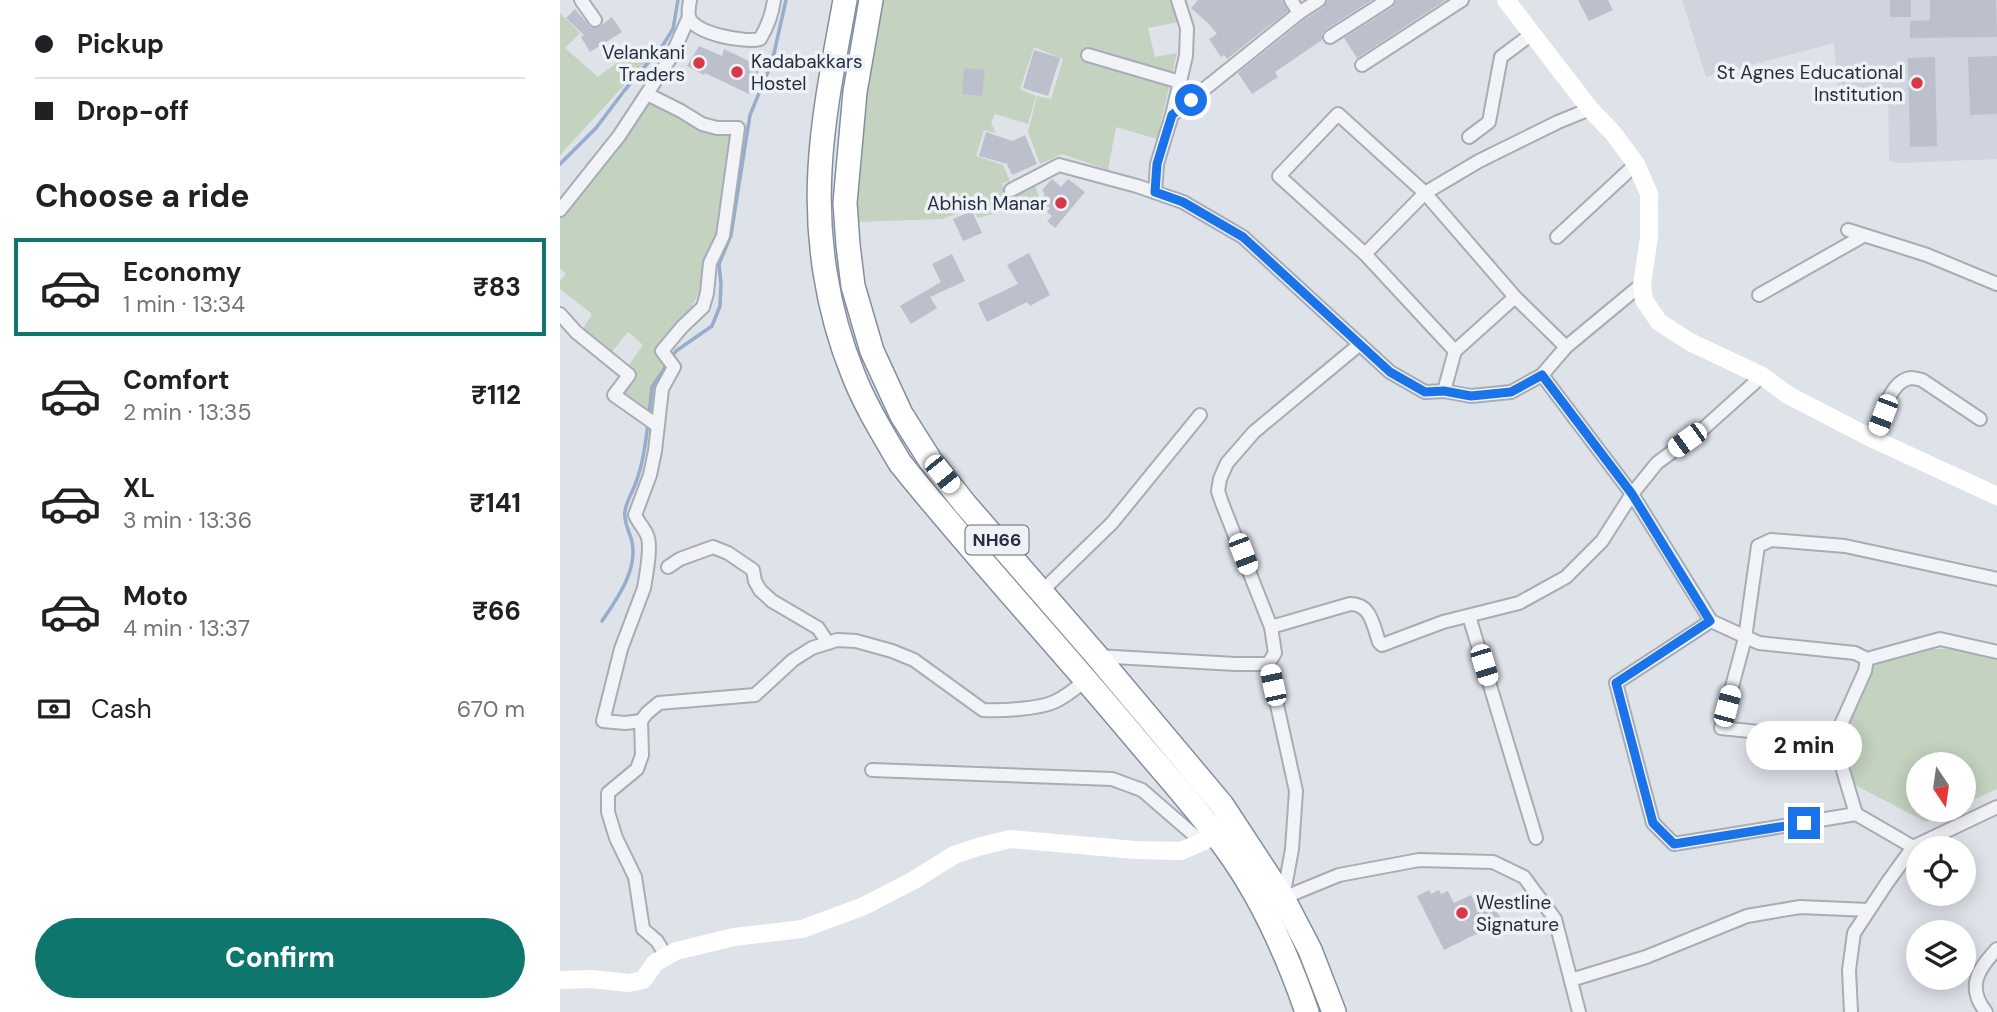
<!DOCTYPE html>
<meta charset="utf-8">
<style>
body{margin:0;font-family:"DM Sans",sans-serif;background:#f2f2f2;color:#202124;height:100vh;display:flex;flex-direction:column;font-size:26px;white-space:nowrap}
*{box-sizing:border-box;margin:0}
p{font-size:23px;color:#757577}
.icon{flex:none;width:38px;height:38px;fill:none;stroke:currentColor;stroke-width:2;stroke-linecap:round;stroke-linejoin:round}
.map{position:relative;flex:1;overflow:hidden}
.panel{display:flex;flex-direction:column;background:#fff;width:560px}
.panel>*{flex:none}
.guide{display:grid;align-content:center;height:154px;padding:0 35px;background:#fff}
.needle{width:46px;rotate:167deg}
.tools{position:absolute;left:1346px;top:752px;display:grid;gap:14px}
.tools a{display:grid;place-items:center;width:70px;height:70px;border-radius:50%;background:#fff;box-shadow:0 4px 18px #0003;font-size:35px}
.end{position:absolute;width:32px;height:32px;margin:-16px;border:9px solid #1a73e8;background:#fff;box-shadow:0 0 0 4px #fff}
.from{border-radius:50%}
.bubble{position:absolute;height:49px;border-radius:24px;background:#fff;box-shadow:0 4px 18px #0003;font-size:23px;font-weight:700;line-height:49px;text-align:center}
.car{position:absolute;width:21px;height:42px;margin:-21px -10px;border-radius:9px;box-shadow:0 0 5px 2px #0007;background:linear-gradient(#fff 24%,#345 0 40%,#fff 0 76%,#345 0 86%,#fff 0)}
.guide b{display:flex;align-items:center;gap:24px;height:66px;font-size:26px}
.guide b+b{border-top:2px solid #e0e0e0}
.guide i{width:18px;height:18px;background:#202124}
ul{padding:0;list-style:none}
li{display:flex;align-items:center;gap:21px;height:98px;margin:0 14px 10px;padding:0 21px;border:4px solid transparent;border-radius:0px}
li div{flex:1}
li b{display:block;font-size:26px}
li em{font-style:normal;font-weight:700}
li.current{border-color:#0f766e}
li>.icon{width:63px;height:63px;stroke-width:1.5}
h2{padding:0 35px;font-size:32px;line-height:84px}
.pay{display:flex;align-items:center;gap:18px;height:77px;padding:0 35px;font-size:26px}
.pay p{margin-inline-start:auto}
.cta{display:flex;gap:14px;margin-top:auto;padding:14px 35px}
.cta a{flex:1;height:80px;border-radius:42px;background:#0f766e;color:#fff;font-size:28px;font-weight:700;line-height:80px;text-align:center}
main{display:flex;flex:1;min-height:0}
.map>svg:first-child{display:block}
.built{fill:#d0d4de}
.green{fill:#c3d3bf}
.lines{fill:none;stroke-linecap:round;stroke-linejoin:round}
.stream{stroke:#96adcc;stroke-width:3.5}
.building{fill:#bbc0cc}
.street-casing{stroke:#a7acb7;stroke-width:16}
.highway-casing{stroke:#848ea1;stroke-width:26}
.street{stroke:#f1f3f7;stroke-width:12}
.secondary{stroke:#fff;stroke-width:18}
.highway{stroke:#fff;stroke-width:23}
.route{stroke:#1a73e8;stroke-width:9}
.poi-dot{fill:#d83947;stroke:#eef1f6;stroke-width:2.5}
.labels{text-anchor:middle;stroke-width:7;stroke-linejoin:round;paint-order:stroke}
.shield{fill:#eef1f6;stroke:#626877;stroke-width:2}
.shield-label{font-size:18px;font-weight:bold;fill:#262e41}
.poi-label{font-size:19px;fill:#262e41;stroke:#eef1f6;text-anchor:end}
</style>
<main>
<section class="panel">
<div class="guide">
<b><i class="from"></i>Pickup</b>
<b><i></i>Drop-off</b>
</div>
<h2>Choose a ride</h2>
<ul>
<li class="current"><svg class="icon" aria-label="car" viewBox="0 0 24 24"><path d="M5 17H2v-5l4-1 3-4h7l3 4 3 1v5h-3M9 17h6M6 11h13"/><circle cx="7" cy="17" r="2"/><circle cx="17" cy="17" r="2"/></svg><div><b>Economy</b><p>1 min · 13:34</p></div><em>₹83</em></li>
<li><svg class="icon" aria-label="car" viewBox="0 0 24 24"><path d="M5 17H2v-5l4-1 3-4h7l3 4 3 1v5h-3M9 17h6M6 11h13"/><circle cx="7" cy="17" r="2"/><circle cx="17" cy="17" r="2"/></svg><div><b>Comfort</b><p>2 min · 13:35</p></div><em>₹112</em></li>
<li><svg class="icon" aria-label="car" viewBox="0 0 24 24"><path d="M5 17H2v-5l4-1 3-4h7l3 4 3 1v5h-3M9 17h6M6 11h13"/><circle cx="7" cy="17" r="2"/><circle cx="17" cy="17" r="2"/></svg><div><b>XL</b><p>3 min · 13:36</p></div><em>₹141</em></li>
<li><svg class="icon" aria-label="car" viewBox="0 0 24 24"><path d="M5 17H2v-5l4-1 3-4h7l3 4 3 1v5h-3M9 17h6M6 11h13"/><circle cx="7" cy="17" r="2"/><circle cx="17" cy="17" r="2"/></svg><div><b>Moto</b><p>4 min · 13:37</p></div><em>₹66</em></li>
</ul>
<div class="pay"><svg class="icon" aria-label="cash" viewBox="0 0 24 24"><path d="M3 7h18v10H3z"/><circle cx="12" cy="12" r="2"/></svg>Cash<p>670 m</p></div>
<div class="cta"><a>Confirm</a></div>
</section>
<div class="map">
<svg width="1437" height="1012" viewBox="0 0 1437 1012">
<rect width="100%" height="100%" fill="#dee2e9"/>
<!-- built -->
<polygon class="built" points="1122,0 1437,0 1437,159 1342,163 1329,161 1328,92 1278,90 1274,43 1146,77"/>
<!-- green -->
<g class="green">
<polygon points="320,0 614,0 619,22 588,28 595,57 617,53 597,139 556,127 548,170 502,154 480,164 468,132 477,96 491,99 503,59 474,47 460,89 476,96 468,124 435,114 431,123 436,133 424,130 416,156 443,165 450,181 442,183 447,194 475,185 480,201 418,218 413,208 382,219 296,222 295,173 301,119"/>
<polygon points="0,13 20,33 5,48 38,77 78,47 89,58 0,155"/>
<polygon points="87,95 120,111 177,129 163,236 130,312 101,348 109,368 94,420 61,395 67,368 83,345 68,332 50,354 22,330 32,314 0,289 0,281 6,274 0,268 0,212"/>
<polygon points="1355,649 1398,649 1437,657 1437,789 1404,804 1404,765 1358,765 1358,810 1391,810 1366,822 1295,785 1274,740 1298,703 1309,663"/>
</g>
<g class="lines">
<!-- stream -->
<g class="stream">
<polyline points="0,164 36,128 64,91 103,45 113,29 118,0"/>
<polyline points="111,358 116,351 152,326 160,306 161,284 159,264 171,235 190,115 212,62 226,0"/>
<polyline points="89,415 92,387 107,365"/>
<path d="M42,621C57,599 78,570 72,542C70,532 63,522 65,511C67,498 75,489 78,476C84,459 86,441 88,423"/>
</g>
</g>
<!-- building -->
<g class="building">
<polygon points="638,0 722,0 728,11 667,59 664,55 661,57 649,39 657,34 649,24 631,8"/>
<polygon points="768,0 812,0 765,30 762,34 762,40 715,72 718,77 692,94 678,73 744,20 764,7"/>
<polygon points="837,0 886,0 797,58 784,38 833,7"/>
<polygon points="1018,0 1048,0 1053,10 1029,21"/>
<rect x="1330" y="0" width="21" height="17"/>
<polygon points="1370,0 1436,0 1437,37 1350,38 1350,21 1370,20"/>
<polygon points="15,9 31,28 39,27 52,17 62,32 30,52 21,37 24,35 6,18"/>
<polygon points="139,46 162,56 164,49 201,67 189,94 145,73 144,75 127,66"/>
<polygon points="474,50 500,58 488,96 463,88"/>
<polygon points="1437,56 1437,114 1410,115 1408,57"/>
<polygon points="1375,57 1377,146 1350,147 1348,58"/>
<polygon points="404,68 425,70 422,96 402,94"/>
<polygon points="426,132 452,141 465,135 477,164 452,175 447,164 419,156"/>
<polygon points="492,179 501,187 508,179 525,192 495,228 487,221 492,216 487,212 490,208 485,204 488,201 483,197 485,194 482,190"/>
<polygon points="412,211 422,233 403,241 393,219"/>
<polygon points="469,253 490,295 470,306 467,302 427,322 418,303 458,284 447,265"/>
<polygon points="392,254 405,281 370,297 377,308 351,324 340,306 381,282 372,264"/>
<polygon points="869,890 871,894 879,890 881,894 888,891 894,903 911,895 917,906 931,899 942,921 884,950 857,896"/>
</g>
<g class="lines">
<!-- street casing -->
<g class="street-casing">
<g id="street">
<polyline points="21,0 35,20"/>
<path d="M130,0C129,5 128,12 129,17C134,34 186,43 200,39C208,26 212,15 214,0"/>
<polyline points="731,0 739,13"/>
<polyline points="770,37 828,0"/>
<polyline points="528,55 620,82"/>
<polyline points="802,65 902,0"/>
<polyline points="612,115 626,56 627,28 618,0"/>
<polyline points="909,137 929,122 941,57 973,33"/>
<polyline points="451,190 499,165 577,186 623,202 683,237 830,372 865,392 884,391 911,396 951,392 982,375 1006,347 1082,284"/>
<polyline points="595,192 597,164 612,115 739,13 759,0"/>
<polyline points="0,210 59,136 111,57 129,17"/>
<polyline points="1288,230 1367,255 1437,284"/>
<polyline points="997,237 1076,164"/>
<polyline points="805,254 865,193 919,161 998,122 1030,109"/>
<polyline points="1199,295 1303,236"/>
<polyline points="0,314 16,332 69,375 54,395 98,426"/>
<polyline points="895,351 955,297"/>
<polyline points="982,375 1072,494 1151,621 1199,643 1295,653 1307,659 1380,639 1437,652"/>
<polyline points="884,391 895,351 805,254 719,176 778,114 865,193 955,297 1006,347"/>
<path d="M1313,439C1320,422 1329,380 1351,378C1354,378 1358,379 1362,380L1420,419"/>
<polyline points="108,567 120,559 153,547 168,553 193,570 195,581 200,590 212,601 258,628 268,643"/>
<polyline points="481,592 552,523 640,415"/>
<polyline points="909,616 976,838"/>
<polyline points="1151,621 1056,683 1093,823 1114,844 1296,814 1353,847"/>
<polyline points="711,627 662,503 658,491 660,479 667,463 694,432 800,344"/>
<path d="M537,656L675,664H708L715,653L711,627L790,604C811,604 813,625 819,642L822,645L883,622L959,603L1006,577L1042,541L1072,494L1097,463L1143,429L1202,376"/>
<polyline points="708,664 736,791 732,849 723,898"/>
<path d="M81,721L65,723L43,721L61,649L84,588C86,576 92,545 87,535C84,528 78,522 75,515L90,475L95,451L102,389L114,367L102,351L122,327L143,307L147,293L150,263L163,236L178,128H157L142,124L121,111L87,94"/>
<polyline points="1274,740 1161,728 1185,638 1198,546 1211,540 1285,546 1437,579"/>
<polyline points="312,770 552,779 582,790 642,842"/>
<polyline points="1296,814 1274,740 1305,671 1307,659"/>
<polyline points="723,898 779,875 859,860 933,862 964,877 995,919 1019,1012"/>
<path d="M106,956L97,941L83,929L75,877L56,838L48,812V793L77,769L82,755L81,721L87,713L99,703L195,695L233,660L252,648L277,640L296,641L332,651L354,660L423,710C441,711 478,709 494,702C506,697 516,688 526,680"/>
<polyline points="1011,980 1086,957 1187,916 1240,907 1309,910"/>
<polyline points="1291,1012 1289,970 1294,933 1327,883 1353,847 1437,807"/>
<path d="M1426,1012C1406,987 1418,969 1437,949"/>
</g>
</g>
<!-- highway casing -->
<g class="highway-casing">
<g id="highway">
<path d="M285,0C275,56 263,112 260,169C256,238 267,310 293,374C305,405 323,434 340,463C414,555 495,642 571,733C602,770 636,807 665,847C702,897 727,954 747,1012"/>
<polyline points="311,0 295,92 285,203 288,245 293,286 312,351 341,414 370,460 405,504 537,656 662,805 723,898 750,950 774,1012"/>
</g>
</g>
<!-- street -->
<use href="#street" class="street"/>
<!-- secondary -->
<g class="secondary">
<polyline points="946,0 1030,109 1053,133 1076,164 1089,194 1089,237 1082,284 1084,300 1099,322 1130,342 1202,376 1228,395 1309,437 1437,496"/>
<polyline points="0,980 31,979 68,983 83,980 95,963 116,951 174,937 242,929 304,906 354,880 394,855 418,847 450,839 576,850 621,851 642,842 655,834"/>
</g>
<!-- highway -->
<use href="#highway" class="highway"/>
</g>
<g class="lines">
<!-- route -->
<polyline class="route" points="631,100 612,115 597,164 595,192 623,202 683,237 830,372 865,392 884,391 911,396 951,392 982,375 1072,494 1150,621 1056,683 1093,823 1114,844 1244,823"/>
</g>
<!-- markers -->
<g class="poi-dot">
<circle cx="139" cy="63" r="7"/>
<circle cx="177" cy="72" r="7"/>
<circle cx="1357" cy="83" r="7"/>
<circle cx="501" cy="203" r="7"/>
<circle cx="902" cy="913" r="7"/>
</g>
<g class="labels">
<!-- shield labels -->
<rect class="shield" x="405.5" y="525.5" width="63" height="29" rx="5"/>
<g class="shield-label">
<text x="437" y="546">NH66</text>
</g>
<!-- poi labels -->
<g class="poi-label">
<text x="125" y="59">Velankani<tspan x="125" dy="22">Traders</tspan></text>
<text x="191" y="68" text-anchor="start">Kadabakkars<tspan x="191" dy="22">Hostel</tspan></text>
<text x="1343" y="79">St Agnes Educational<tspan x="1343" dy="22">Institution</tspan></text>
<text x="487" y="210">Abhish Manar</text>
<text x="916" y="909" text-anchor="start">Westline<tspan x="916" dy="22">Signature</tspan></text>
</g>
</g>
</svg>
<div class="tools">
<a><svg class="needle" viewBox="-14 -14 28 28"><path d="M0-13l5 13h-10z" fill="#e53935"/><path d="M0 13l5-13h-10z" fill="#757577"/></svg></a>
<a><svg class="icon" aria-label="locate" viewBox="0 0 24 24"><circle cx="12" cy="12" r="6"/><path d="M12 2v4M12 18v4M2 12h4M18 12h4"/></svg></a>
<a><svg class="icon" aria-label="layers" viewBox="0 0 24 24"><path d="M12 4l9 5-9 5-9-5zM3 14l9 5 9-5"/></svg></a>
</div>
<i class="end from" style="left:631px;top:100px"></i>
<i class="end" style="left:1244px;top:823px"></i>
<div class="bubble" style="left:1186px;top:721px;width:116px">2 min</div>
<i class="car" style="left:1323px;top:415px;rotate:201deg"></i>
<i class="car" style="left:1127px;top:440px;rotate:234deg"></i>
<i class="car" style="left:382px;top:474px;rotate:141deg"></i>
<i class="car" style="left:683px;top:554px;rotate:159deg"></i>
<i class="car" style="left:924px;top:665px;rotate:163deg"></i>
<i class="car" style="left:713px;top:685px;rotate:348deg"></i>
<i class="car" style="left:1167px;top:706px;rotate:15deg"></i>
</div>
</main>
